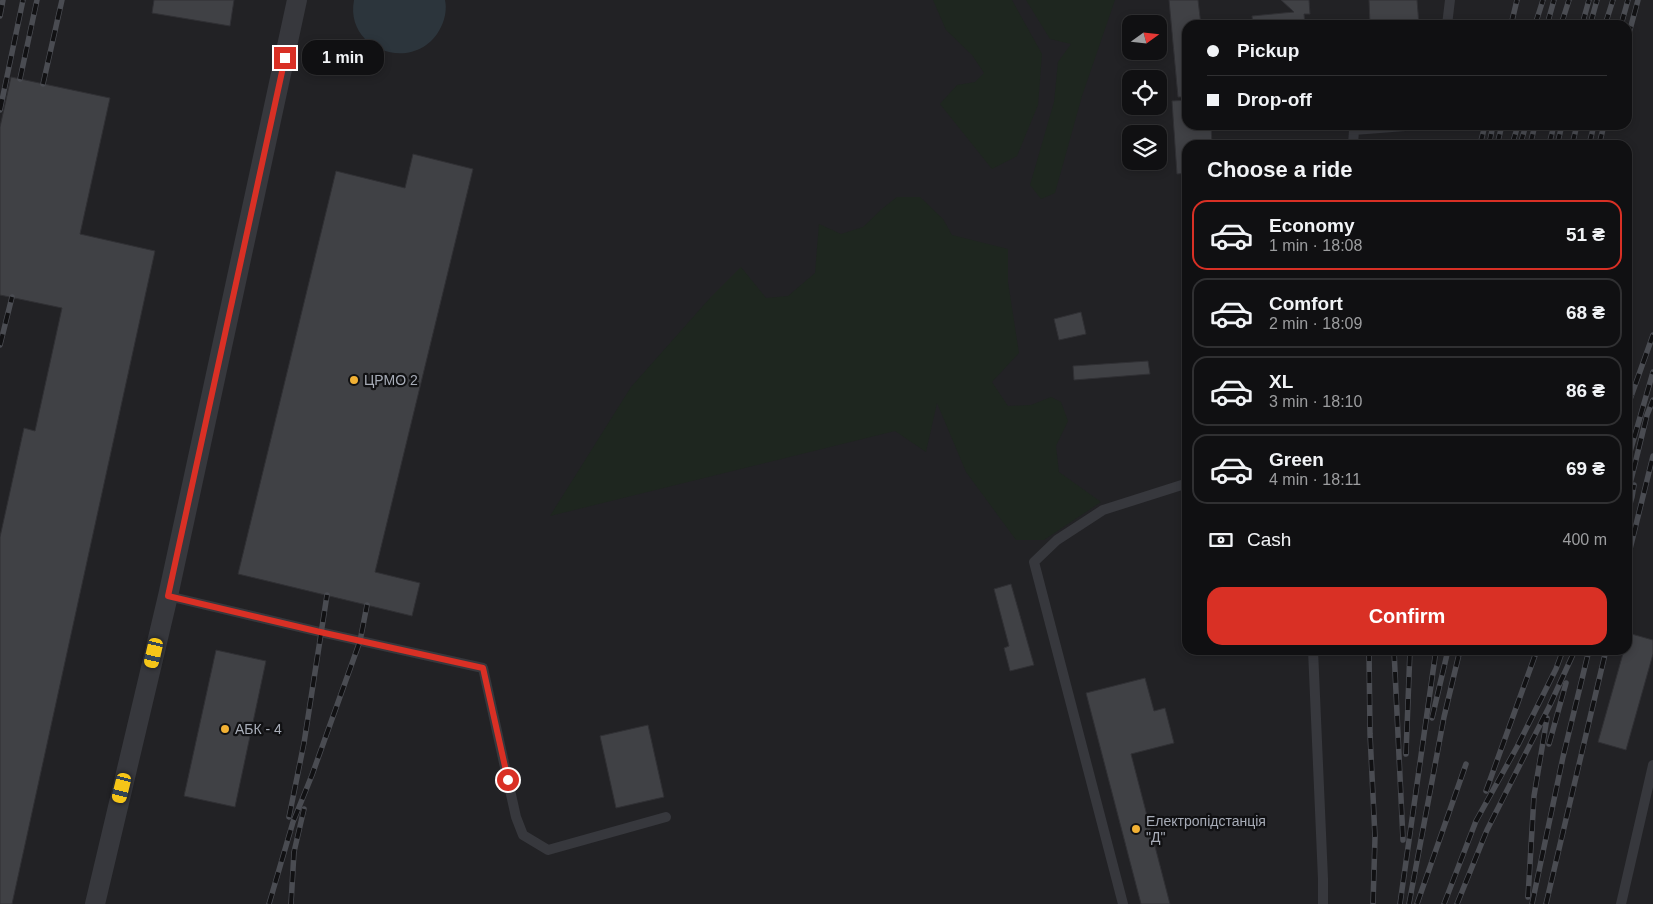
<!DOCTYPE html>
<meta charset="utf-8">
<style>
body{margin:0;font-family:Arial,sans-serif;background:#19191b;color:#f1f3f6;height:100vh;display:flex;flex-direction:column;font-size:19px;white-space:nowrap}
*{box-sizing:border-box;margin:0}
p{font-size:16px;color:#9c9d9f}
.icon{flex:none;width:28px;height:28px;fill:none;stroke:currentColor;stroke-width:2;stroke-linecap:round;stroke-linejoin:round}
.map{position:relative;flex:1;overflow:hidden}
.side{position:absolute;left:1182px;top:140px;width:450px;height:515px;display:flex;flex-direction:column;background:#101012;border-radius:15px;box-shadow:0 2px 8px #0003,0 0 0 1px #303032}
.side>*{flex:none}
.top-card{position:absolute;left:1182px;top:20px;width:450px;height:110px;border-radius:15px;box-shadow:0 2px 8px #0003,0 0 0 1px #303032;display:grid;align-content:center;height:110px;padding:0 25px;background:#101012}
.needle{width:32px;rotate:75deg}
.tools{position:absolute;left:1122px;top:15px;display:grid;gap:10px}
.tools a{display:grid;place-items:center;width:45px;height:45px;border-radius:10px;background:#101012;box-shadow:0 2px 8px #0003,0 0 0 1px #303032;font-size:25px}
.end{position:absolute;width:22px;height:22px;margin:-11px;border:6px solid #d93025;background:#fff;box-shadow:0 0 0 2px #fff}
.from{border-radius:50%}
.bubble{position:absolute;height:35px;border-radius:15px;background:#101012;box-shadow:0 2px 8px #0003,0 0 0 1px #303032;font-size:16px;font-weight:800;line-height:35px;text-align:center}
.car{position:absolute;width:15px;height:30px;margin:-15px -8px;border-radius:6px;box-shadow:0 0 4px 1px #0007;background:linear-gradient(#f5c518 24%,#345 0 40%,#f5c518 0 76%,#345 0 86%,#f5c518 0)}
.top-card b{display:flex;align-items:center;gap:18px;height:48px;font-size:19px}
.top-card b+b{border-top:1px solid #303032}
.top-card i{width:12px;height:12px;background:#f1f3f6}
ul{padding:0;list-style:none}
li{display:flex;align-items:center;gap:15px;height:70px;margin:0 10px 8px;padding:0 15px;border:2px solid #303032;border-radius:15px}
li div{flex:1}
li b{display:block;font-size:19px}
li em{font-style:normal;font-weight:800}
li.current{border-color:#d93025}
li>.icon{width:45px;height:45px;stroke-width:1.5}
h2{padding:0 25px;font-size:22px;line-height:60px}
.pay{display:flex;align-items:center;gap:12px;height:55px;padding:0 25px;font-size:19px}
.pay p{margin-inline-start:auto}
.action{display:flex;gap:10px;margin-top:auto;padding:10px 25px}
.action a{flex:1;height:58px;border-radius:15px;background:#d93025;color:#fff;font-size:20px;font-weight:800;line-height:58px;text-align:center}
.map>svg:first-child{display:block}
.built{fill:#222225;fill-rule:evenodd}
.green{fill:#1e261f}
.water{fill:#2c353c}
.building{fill:#404145;stroke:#303034}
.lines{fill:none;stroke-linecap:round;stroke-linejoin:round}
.lane{stroke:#37383d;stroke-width:10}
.street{stroke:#37383d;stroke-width:20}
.rail-casing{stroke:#4a4c52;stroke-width:5.5}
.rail{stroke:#111113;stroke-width:4;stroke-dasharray:11;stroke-linecap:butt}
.route{stroke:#d93025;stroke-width:6}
.poi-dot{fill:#f2b134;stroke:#111113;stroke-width:2}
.labels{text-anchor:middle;stroke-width:4.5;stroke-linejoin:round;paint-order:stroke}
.poi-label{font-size:14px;fill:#a8adb8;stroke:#111113;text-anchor:start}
</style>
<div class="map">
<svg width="1653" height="904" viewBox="0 0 1653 904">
<rect width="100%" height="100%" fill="#161618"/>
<!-- built -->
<path class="built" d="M0,0H1653V904H0ZM1131,24H1159V51H1131ZM1188,25H1628V125H1188ZM1131,79H1159V106H1131ZM1131,134H1159V161H1131ZM1188,145H1628V650H1188Z"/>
<!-- green -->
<g class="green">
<polygon points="933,0 1012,0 1042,54 1038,105 1017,156 992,169 940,104 957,85 975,82 984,73 972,55 946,30"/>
<polygon points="1026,0 1115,0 1082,96 1055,193 1041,199 1030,185 1054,102 1058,62 1071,44 1050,39"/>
<polygon points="897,197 920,197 943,219 952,235 1008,249 1008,282 1019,353 992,382 1008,406 1031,405 1051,397 1061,402 1068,421 1056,446 1059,472 1101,502 1044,540 1016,540 966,472 937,403 926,452 895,431 550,516 631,387 710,298 741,267 766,298 788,296 815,273 819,224 841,234 863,227 883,208"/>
</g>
<!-- water -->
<path class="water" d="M354,0H445C447,9 445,19 441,27C418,75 344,52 354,0Z"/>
<!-- building -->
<g class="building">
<polygon points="154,0 234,0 230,26 152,13"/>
<polygon points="1169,0 1198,0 1201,25 1188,25 1188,97 1178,97"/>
<polygon points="1281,0 1309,0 1310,14 1304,14 1305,25 1253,25 1252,16 1294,12"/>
<polygon points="1369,0 1417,0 1419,25 1370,25"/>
<polygon points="11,77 110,98 80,234 155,251 12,904 0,904 0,537 24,428 35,431 62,308 0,295 0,127"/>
<polygon points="1188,100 1188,125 1211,125 1212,145 1188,145 1188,173 1177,174 1172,101"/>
<polygon points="413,154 473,169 375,572 420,583 412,616 238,574 336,171 405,188"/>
<polygon points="1081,312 1086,334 1059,340 1054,319"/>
<polygon points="1148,361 1150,374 1074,380 1073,366"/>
<polygon points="1011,584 1034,665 1010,671 1004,648 1009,646 994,589"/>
<polygon points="1628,633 1653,640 1653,654 1626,750 1598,742 1624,650 1628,650"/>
<polygon points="216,650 266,661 235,807 184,796"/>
<polygon points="1145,678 1154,711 1165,708 1174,743 1131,754 1170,904 1141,904 1086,693"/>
<polygon points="648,725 664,797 616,808 600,736"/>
</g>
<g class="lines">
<!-- lane -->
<g class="lane">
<polyline points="1447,25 1450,0"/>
<polyline points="1353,145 1354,130 1418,125"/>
<polyline points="168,596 320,632 483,668 516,817 523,835 548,850 666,817"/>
<polyline points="1313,650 1323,879 1323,904"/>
<polyline points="1123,904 1034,562 1057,540 1103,510 1188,483"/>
<polyline points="1621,904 1653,765"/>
</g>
<!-- street -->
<polyline class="street" points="95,904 168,596 297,0"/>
<!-- rail casing -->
<g class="rail-casing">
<g id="rail">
<polyline points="0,16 3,0"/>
<polyline points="1511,25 1517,0"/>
<polyline points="1535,25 1543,0"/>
<polyline points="1547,25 1554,0"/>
<polyline points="1561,25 1569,0"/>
<polyline points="1582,25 1589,0"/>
<polyline points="1590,25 1597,0"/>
<polyline points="1605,25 1613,0"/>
<polyline points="1621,25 1628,0"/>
<polyline points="1628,37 1638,0"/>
<polyline points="20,79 37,0"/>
<polyline points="43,84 62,0"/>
<polyline points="0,110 23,0"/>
<polyline points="1480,145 1485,125"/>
<polyline points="1489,145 1493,125"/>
<polyline points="1497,145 1502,125"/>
<polyline points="1512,145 1518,125"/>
<polyline points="1520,145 1526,125"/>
<polyline points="1530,145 1535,125"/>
<polyline points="1549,145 1554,125"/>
<polyline points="1557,145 1562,125"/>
<polyline points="1572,145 1577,125"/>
<polyline points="1589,145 1594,125"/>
<polyline points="1599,145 1604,125"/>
<polyline points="0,345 12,297"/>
<polyline points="1628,405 1653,335"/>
<polyline points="1628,459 1653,372"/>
<polyline points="1628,492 1647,415 1653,400"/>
<polyline points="1628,511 1632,497 1634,485"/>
<polyline points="1628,557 1653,456"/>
<polyline points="1369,650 1370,734 1375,837 1373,904"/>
<polyline points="1394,650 1403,840"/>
<polyline points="1432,718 1448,650"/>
<polyline points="1549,744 1566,683"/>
<polyline points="1406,754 1410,650"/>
<polyline points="1486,791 1537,650"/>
<polyline points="289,817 304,743 327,595"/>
<polyline points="1528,897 1534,796 1547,718"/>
<polyline points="269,904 293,822 312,775 360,641 367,605"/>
<polyline points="291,904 294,852 304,809"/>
<polyline points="1400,904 1436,650"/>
<polyline points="1409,904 1444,717 1460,650"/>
<polyline points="1417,904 1466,764"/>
<polyline points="1444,904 1476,821 1517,747 1556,669 1563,650"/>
<polyline points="1457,904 1487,830 1549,707 1575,650"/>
<polyline points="1532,904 1563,757 1589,650"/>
<polyline points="1546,904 1606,650"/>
</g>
</g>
<!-- rail -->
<use href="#rail" class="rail"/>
</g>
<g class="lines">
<!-- route -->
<polyline class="route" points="285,58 168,596 320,632 483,668 508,780"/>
</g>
<!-- markers -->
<g class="poi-dot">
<circle cx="354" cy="380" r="5"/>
<circle cx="225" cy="729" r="5"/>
<circle cx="1136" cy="829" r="5"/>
</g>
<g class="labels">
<!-- poi labels -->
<g class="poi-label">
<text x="364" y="385">ЦРМО 2</text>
<text x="235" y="734">АБК - 4</text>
<text x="1146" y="826">Електропідстанція<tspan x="1146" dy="16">"Д"</tspan></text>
</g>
</g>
</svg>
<div class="tools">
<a><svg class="needle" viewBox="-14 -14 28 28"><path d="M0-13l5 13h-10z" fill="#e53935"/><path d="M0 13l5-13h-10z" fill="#9c9d9f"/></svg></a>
<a><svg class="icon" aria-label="locate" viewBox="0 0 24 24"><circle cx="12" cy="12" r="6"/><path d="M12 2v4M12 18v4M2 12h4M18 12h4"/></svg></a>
<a><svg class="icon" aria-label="layers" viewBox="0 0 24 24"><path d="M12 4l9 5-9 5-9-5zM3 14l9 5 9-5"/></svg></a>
</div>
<i class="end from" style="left:508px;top:780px"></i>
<i class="end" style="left:285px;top:58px"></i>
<div class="bubble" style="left:302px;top:40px;width:82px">1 min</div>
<i class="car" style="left:154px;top:653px;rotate:193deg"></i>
<i class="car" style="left:122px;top:788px;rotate:194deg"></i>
<div class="top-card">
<b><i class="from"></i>Pickup</b>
<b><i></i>Drop-off</b>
</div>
<section class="side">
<h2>Choose a ride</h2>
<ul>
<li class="current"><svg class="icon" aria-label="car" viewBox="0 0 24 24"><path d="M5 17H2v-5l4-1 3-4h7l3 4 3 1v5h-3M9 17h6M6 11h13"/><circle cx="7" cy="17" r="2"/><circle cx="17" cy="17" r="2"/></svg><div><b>Economy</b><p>1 min · 18:08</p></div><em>51 ₴</em></li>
<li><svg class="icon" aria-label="car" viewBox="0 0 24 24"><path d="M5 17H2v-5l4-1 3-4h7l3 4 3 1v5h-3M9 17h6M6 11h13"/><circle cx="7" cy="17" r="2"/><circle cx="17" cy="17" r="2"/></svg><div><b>Comfort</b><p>2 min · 18:09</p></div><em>68 ₴</em></li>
<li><svg class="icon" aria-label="car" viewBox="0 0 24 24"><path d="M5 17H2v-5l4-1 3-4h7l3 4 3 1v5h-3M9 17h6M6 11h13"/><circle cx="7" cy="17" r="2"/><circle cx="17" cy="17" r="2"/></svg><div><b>XL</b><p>3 min · 18:10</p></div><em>86 ₴</em></li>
<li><svg class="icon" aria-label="car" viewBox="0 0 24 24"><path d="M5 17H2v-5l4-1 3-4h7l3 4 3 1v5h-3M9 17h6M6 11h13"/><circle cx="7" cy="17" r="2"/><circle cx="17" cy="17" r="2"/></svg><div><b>Green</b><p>4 min · 18:11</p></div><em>69 ₴</em></li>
</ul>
<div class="pay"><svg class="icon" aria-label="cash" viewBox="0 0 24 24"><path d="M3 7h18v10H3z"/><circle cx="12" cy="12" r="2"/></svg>Cash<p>400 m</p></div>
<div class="action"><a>Confirm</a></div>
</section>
</div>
